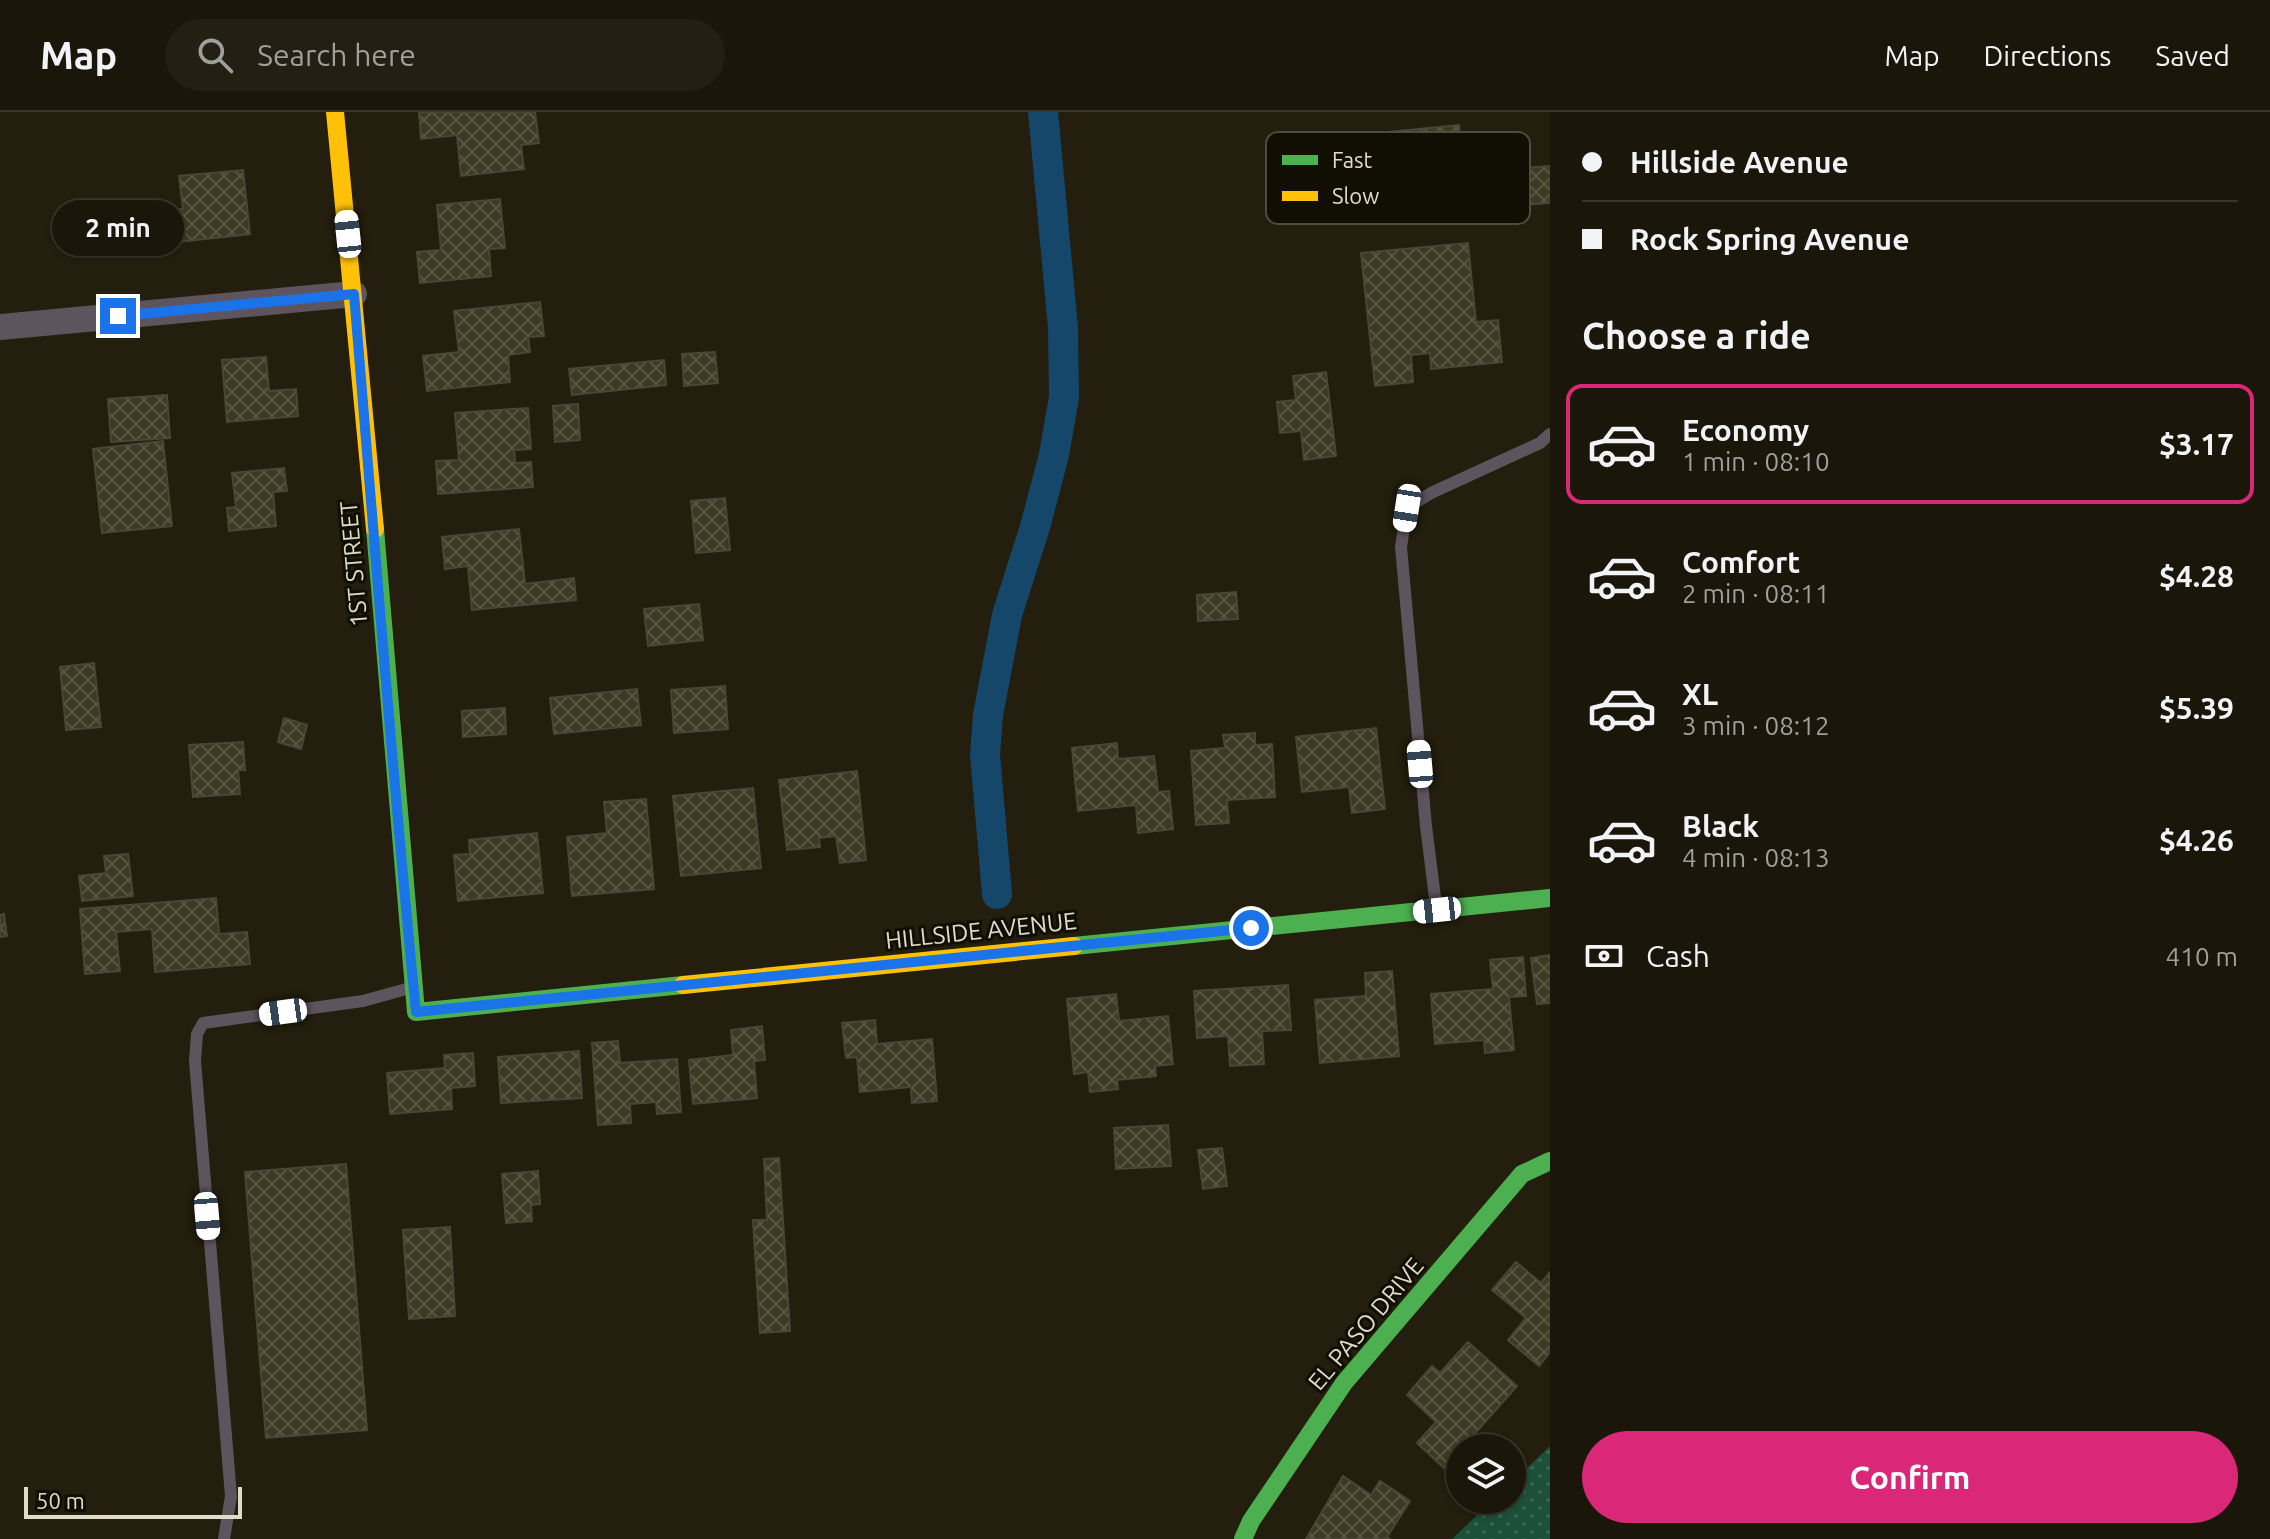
<!DOCTYPE html>
<meta charset="utf-8">
<style>
body{margin:0;font-family:Ubuntu,sans-serif;background:#231f13;color:#f1f3f6;height:100vh;display:flex;flex-direction:column;font-size:30px;white-space:nowrap}
*{box-sizing:border-box;margin:0}
p{font-size:26px;color:#9f9f9c}
.icon{flex:none;width:44px;height:44px;fill:none;stroke:currentColor;stroke-width:2;stroke-linecap:round;stroke-linejoin:round}
.map{position:relative;flex:1;overflow:hidden}
.details{display:flex;flex-direction:column;background:#1a160a;width:720px}
.details>*{flex:none}
.guide{display:grid;align-content:center;height:176px;padding:0 32px;background:#1a160a}
.buttons{position:absolute;left:1446px;top:1322px;display:grid;gap:16px}
.buttons a{display:grid;place-items:center;width:80px;height:80px;border-radius:50%;background:#1a160a;box-shadow:0 2px 6px #0004,0 0 0 2px #38352b;font-size:40px}
.scale{position:absolute;left:24px;bottom:20px;width:218px;box-sizing:border-box;padding-left:8px;border:4px solid #e0dcca;border-top:0;font-size:22px;line-height:28px;white-space:nowrap;color:#e0dcca;-webkit-text-stroke:6px #110e03;paint-order:stroke}
.end{position:absolute;width:36px;height:36px;margin:-18px;border:10px solid #1a73e8;background:#fff;box-shadow:0 0 0 4px #fff}
.from{border-radius:50%}
.bubble{position:absolute;height:56px;border-radius:28px;background:#1a160a;box-shadow:0 2px 6px #0004,0 0 0 2px #38352b;font-size:26px;font-weight:600;line-height:56px;text-align:center}
.car{position:absolute;width:24px;height:48px;margin:-24px -12px;border-radius:10px;box-shadow:0 0 6px 2px #0007;background:linear-gradient(#fff 24%,#345 0 40%,#fff 0 76%,#345 0 86%,#fff 0)}
.guide b{display:flex;align-items:center;gap:28px;height:76px;font-size:30px}
.guide b+b{border-top:2px solid #38352b}
.guide i{width:20px;height:20px;background:#f1f3f6}
ul{padding:0;list-style:none}
li{display:flex;align-items:center;gap:24px;height:120px;margin:0 16px 12px;padding:0 16px;border:4px solid transparent;border-radius:16px}
li div{flex:1}
li b{display:block;font-size:30px}
li em{font-style:normal;font-weight:600}
li.active{border-color:#db2777}
li>.icon{width:72px;height:72px;stroke-width:1.5}
h2{padding:0 32px;font-size:36px;line-height:96px}
.pay{display:flex;align-items:center;gap:20px;height:88px;padding:0 32px;font-size:30px}
.pay p{margin-inline-start:auto}
.button{display:flex;gap:16px;margin-top:auto;padding:16px 32px}
.button a{flex:1;height:92px;border-radius:48px;background:#db2777;color:#fff;font-size:32px;font-weight:600;line-height:92px;text-align:center}
header{display:flex;align-items:center;gap:48px;box-sizing:border-box;height:112px;padding:0 40px;background:#1a160a;border-bottom:2px solid #38352b}
header strong{font-size:38px}
nav{display:flex;gap:44px;margin-inline-start:auto;font-size:28px}
.search{width:560px;height:72px;background:#231f13;display:flex;align-items:center;gap:20px;box-sizing:border-box;padding:0 28px;border-radius:44px;color:#9f9f9c;font-size:30px}
main{display:flex;flex:1;min-height:0}
.map>svg:first-child{display:block}
.grass{fill:url(#grass-dots)}
.lines{fill:none;stroke-linecap:round;stroke-linejoin:round}
.canal{stroke:#14476a;stroke-width:30}
.building{fill:url(#building-cross-hatch);stroke:#4a4638;stroke-width:2}
.lane{stroke:#5e545e;stroke-width:12}
.street{stroke:#5e545e;stroke-width:26}
.fast{stroke:#4caf50;stroke-width:18}
.slow{stroke:#ffc107;stroke-width:18}
.route{stroke:#1a73e8;stroke-width:10}
.labels{text-anchor:middle;stroke-width:6;stroke-linejoin:round;paint-order:stroke}
.street-label{font-size:24px;fill:#e0dcca;stroke:#110e03}
.key{fill:#110e03;stroke:#4f4c3f;stroke-width:2}
.key-label{font-size:22px;fill:#e0dcca}
</style>
<header>
<strong>Map</strong>
<div class="search"><svg class="icon" aria-label="search" viewBox="0 0 24 24"><circle cx="10" cy="10" r="6"/><path d="M15 15l6 6"/></svg>Search here</div>
<nav><a>Map</a><a>Directions</a><a>Saved</a></nav>
</header>
<main>
<div class="map">
<svg width="1550" height="1427" viewBox="0 0 1550 1427">
<defs>
<pattern id="grass-dots" width="8" height="8" patternUnits="userSpaceOnUse" patternTransform="scale(2)"><rect width="8" height="8" fill="#1d5038"/><path d="M2 2h.1M6 6h.1" fill="none" stroke="#3e6953" stroke-width="1.8" stroke-linecap="round"/></pattern>
<pattern id="building-cross-hatch" width="8" height="8" patternUnits="userSpaceOnUse" patternTransform="scale(2)"><rect width="8" height="8" fill="#3e3923"/><path d="M0 0l8 8M0 8l8-8" fill="none" stroke="#5a5542"/></pattern>
</defs>
<rect width="100%" height="100%" fill="#231e0d"/>
<!-- grass -->
<polygon class="grass" points="1550,1334 1550,1427 1452,1427 1493,1388 1512,1388 1512,1370"/>
<g class="lines">
<!-- canal -->
<polyline class="canal" points="997,782 985,642 988,603 1007,503 1035,415 1054,343 1064,285 1063,216 1043,0"/>
</g>
<!-- building -->
<g class="building">
<polygon points="419,0 535,0 539,31 521,33 524,57 461,64 457,23 421,27"/>
<polygon points="1459,13 1463,58 1394,65 1389,20"/>
<polygon points="1550,54 1550,91 1490,95 1488,59"/>
<polygon points="243,58 250,122 179,130 175,98 183,97 179,64"/>
<polygon points="500,87 505,136 489,137 491,164 420,171 417,140 441,138 437,93"/>
<polygon points="1468,131 1476,210 1498,208 1502,250 1431,257 1430,241 1411,243 1413,270 1375,274 1361,141"/>
<polygon points="540,190 544,224 528,225 530,240 508,243 510,270 427,279 423,244 459,240 454,199"/>
<polygon points="715,240 718,271 684,274 682,242"/>
<polygon points="266,245 269,279 296,277 298,304 227,310 222,248"/>
<polygon points="664,248 666,273 572,283 569,257"/>
<polygon points="1326,260 1336,344 1304,348 1301,319 1280,321 1277,290 1296,288 1293,264"/>
<polygon points="167,283 170,326 111,330 108,287"/>
<polygon points="578,292 580,328 555,330 553,294"/>
<polygon points="528,296 531,337 514,338 515,351 531,350 533,375 438,382 436,349 459,348 455,301"/>
<polygon points="163,329 172,414 102,421 93,337"/>
<polygon points="284,356 287,379 273,380 276,414 229,419 227,396 236,395 232,361"/>
<polygon points="725,386 730,438 696,441 691,389"/>
<polygon points="519,417 525,472 574,466 576,488 472,498 468,454 445,457 442,425"/>
<polygon points="1236,480 1238,507 1198,509 1197,483"/>
<polygon points="699,492 703,528 648,534 644,497"/>
<polygon points="94,551 101,615 66,618 60,555"/>
<polygon points="725,574 728,617 674,621 671,578"/>
<polygon points="637,577 641,613 554,622 550,586"/>
<polygon points="505,596 506,622 463,625 462,599"/>
<polygon points="284,606 307,613 301,637 278,630"/>
<polygon points="1376,616 1385,697 1352,701 1349,675 1302,680 1296,625"/>
<polygon points="1255,621 1255,633 1272,632 1275,685 1227,688 1229,711 1196,713 1191,639 1225,636 1223,623"/>
<polygon points="243,630 245,658 238,658 240,682 193,685 189,633"/>
<polygon points="1117,631 1118,647 1154,644 1158,680 1169,679 1173,717 1138,721 1136,693 1078,699 1072,636"/>
<polygon points="857,659 866,748 840,751 836,724 819,726 820,735 787,738 779,668"/>
<polygon points="753,676 761,756 681,764 673,684"/>
<polygon points="646,687 654,777 572,784 567,725 607,721 604,690"/>
<polygon points="537,721 543,781 458,789 454,743 470,742 469,728"/>
<polygon points="128,742 133,784 82,789 79,764 106,761 104,744"/>
<polygon points="216,786 219,822 247,820 250,852 155,860 152,817 116,820 120,859 85,862 80,797"/>
<polygon points="4,802 7,824 0,825 0,803"/>
<polygon points="1550,843 1550,891 1537,892 1531,846"/>
<polygon points="1523,845 1526,884 1509,885 1514,938 1485,941 1484,928 1435,932 1431,882 1493,877 1490,848"/>
<polygon points="1392,859 1399,944 1320,951 1315,888 1366,884 1365,861"/>
<polygon points="1288,873 1291,918 1262,919 1264,952 1230,954 1228,924 1197,926 1194,879"/>
<polygon points="1116,882 1119,909 1168,904 1173,952 1155,954 1156,964 1117,968 1118,977 1090,980 1088,960 1074,962 1067,887"/>
<polygon points="875,908 877,932 932,927 937,989 912,991 911,975 860,980 857,945 846,946 842,911"/>
<polygon points="762,914 765,948 754,949 757,986 693,992 689,948 733,943 731,918"/>
<polygon points="618,929 620,951 677,947 681,1000 657,1002 656,990 630,992 631,1011 598,1013 592,931"/>
<polygon points="579,939 582,986 501,991 498,945"/>
<polygon points="473,941 475,974 451,976 452,997 390,1002 387,961 445,956 444,943"/>
<polygon points="1168,1013 1171,1054 1116,1057 1114,1016"/>
<polygon points="1222,1036 1227,1074 1203,1077 1198,1038"/>
<polygon points="779,1046 790,1219 760,1221 753,1108 767,1108 764,1047"/>
<polygon points="346,1052 367,1318 266,1326 245,1060"/>
<polygon points="538,1059 540,1092 531,1093 532,1109 506,1111 502,1062"/>
<polygon points="450,1115 455,1204 409,1207 403,1118"/>
<polygon points="1516,1150 1541,1171 1550,1160 1550,1240 1539,1254 1508,1228 1526,1206 1492,1178"/>
<polygon points="1468,1230 1517,1274 1444,1356 1417,1331 1436,1310 1407,1283 1432,1254 1440,1261"/>
<polygon points="1343,1364 1371,1383 1380,1369 1410,1389 1387,1425 1390,1427 1306,1427"/>
</g>
<g class="lines">
<!-- lane -->
<g class="lane">
<polyline points="1436,794 1426,714 1401,435 1407,396 1431,381 1540,331 1550,322"/>
<polyline points="224,1427 231,1384 195,949 197,922 203,911 363,889 410,876"/>
</g>
<!-- street -->
<polyline class="street" points="0,215 354,182"/>
<!-- fast -->
<g class="fast">
<polyline points="375,417 416,900 683,873"/>
<polyline points="1074,834 1550,786"/>
<polyline points="1243,1427 1251,1409 1344,1271 1522,1062 1550,1049"/>
</g>
<!-- slow -->
<g class="slow">
<polyline points="335,0 375,417"/>
<polyline points="683,873 1074,834"/>
</g>
</g>
<g class="lines">
<!-- route -->
<path class="route" d="M118,204L354,182C374,422 392,661 416,900L1251,816"/>
</g>
<g class="labels">
<!-- street labels -->
<g class="street-label">
<text transform="translate(354 452) rotate(-95)" y="8">1ST STREET</text>
<text transform="translate(981 819) rotate(-6)" y="8">HILLSIDE AVENUE</text>
<text transform="translate(1366 1212) rotate(-50)" y="8">EL PASO DRIVE</text>
</g>
</g>
<!-- legend -->
<rect x="1266" y="20" width="264" height="92" rx="12" class="key"/>
<rect x="1282" y="43" width="36" height="10" fill="#4caf50"/>
<rect x="1282" y="79" width="36" height="10" fill="#ffc107"/>
<g class="key-label">
<text x="1332" y="56">Fast</text>
<text x="1332" y="92">Slow</text>
</g>
</svg>
<div class="buttons">
<a><svg class="icon" aria-label="layers" viewBox="0 0 24 24"><path d="M12 4l9 5-9 5-9-5zM3 14l9 5 9-5"/></svg></a>
</div>
<div class="scale">50 m</div>
<i class="end from" style="left:1251px;top:816px"></i>
<i class="end" style="left:118px;top:204px"></i>
<div class="bubble" style="left:52px;top:88px;width:132px">2 min</div>
<i class="car" style="left:348px;top:122px;rotate:354deg"></i>
<i class="car" style="left:1407px;top:396px;rotate:189deg"></i>
<i class="car" style="left:1420px;top:652px;rotate:355deg"></i>
<i class="car" style="left:1437px;top:798px;rotate:264deg"></i>
<i class="car" style="left:283px;top:900px;rotate:262deg"></i>
<i class="car" style="left:207px;top:1104px;rotate:175deg"></i>
</div>
<section class="details">
<div class="guide">
<b><i class="from"></i>Hillside Avenue</b>
<b><i></i>Rock Spring Avenue</b>
</div>
<h2>Choose a ride</h2>
<ul>
<li class="active"><svg class="icon" aria-label="car" viewBox="0 0 24 24"><path d="M5 17H2v-5l4-1 3-4h7l3 4 3 1v5h-3M9 17h6M6 11h13"/><circle cx="7" cy="17" r="2"/><circle cx="17" cy="17" r="2"/></svg><div><b>Economy</b><p>1 min · 08:10</p></div><em>$3.17</em></li>
<li><svg class="icon" aria-label="car" viewBox="0 0 24 24"><path d="M5 17H2v-5l4-1 3-4h7l3 4 3 1v5h-3M9 17h6M6 11h13"/><circle cx="7" cy="17" r="2"/><circle cx="17" cy="17" r="2"/></svg><div><b>Comfort</b><p>2 min · 08:11</p></div><em>$4.28</em></li>
<li><svg class="icon" aria-label="car" viewBox="0 0 24 24"><path d="M5 17H2v-5l4-1 3-4h7l3 4 3 1v5h-3M9 17h6M6 11h13"/><circle cx="7" cy="17" r="2"/><circle cx="17" cy="17" r="2"/></svg><div><b>XL</b><p>3 min · 08:12</p></div><em>$5.39</em></li>
<li><svg class="icon" aria-label="car" viewBox="0 0 24 24"><path d="M5 17H2v-5l4-1 3-4h7l3 4 3 1v5h-3M9 17h6M6 11h13"/><circle cx="7" cy="17" r="2"/><circle cx="17" cy="17" r="2"/></svg><div><b>Black</b><p>4 min · 08:13</p></div><em>$4.26</em></li>
</ul>
<div class="pay"><svg class="icon" aria-label="cash" viewBox="0 0 24 24"><path d="M3 7h18v10H3z"/><circle cx="12" cy="12" r="2"/></svg>Cash<p>410 m</p></div>
<div class="button"><a>Confirm</a></div>
</section>
</main>
